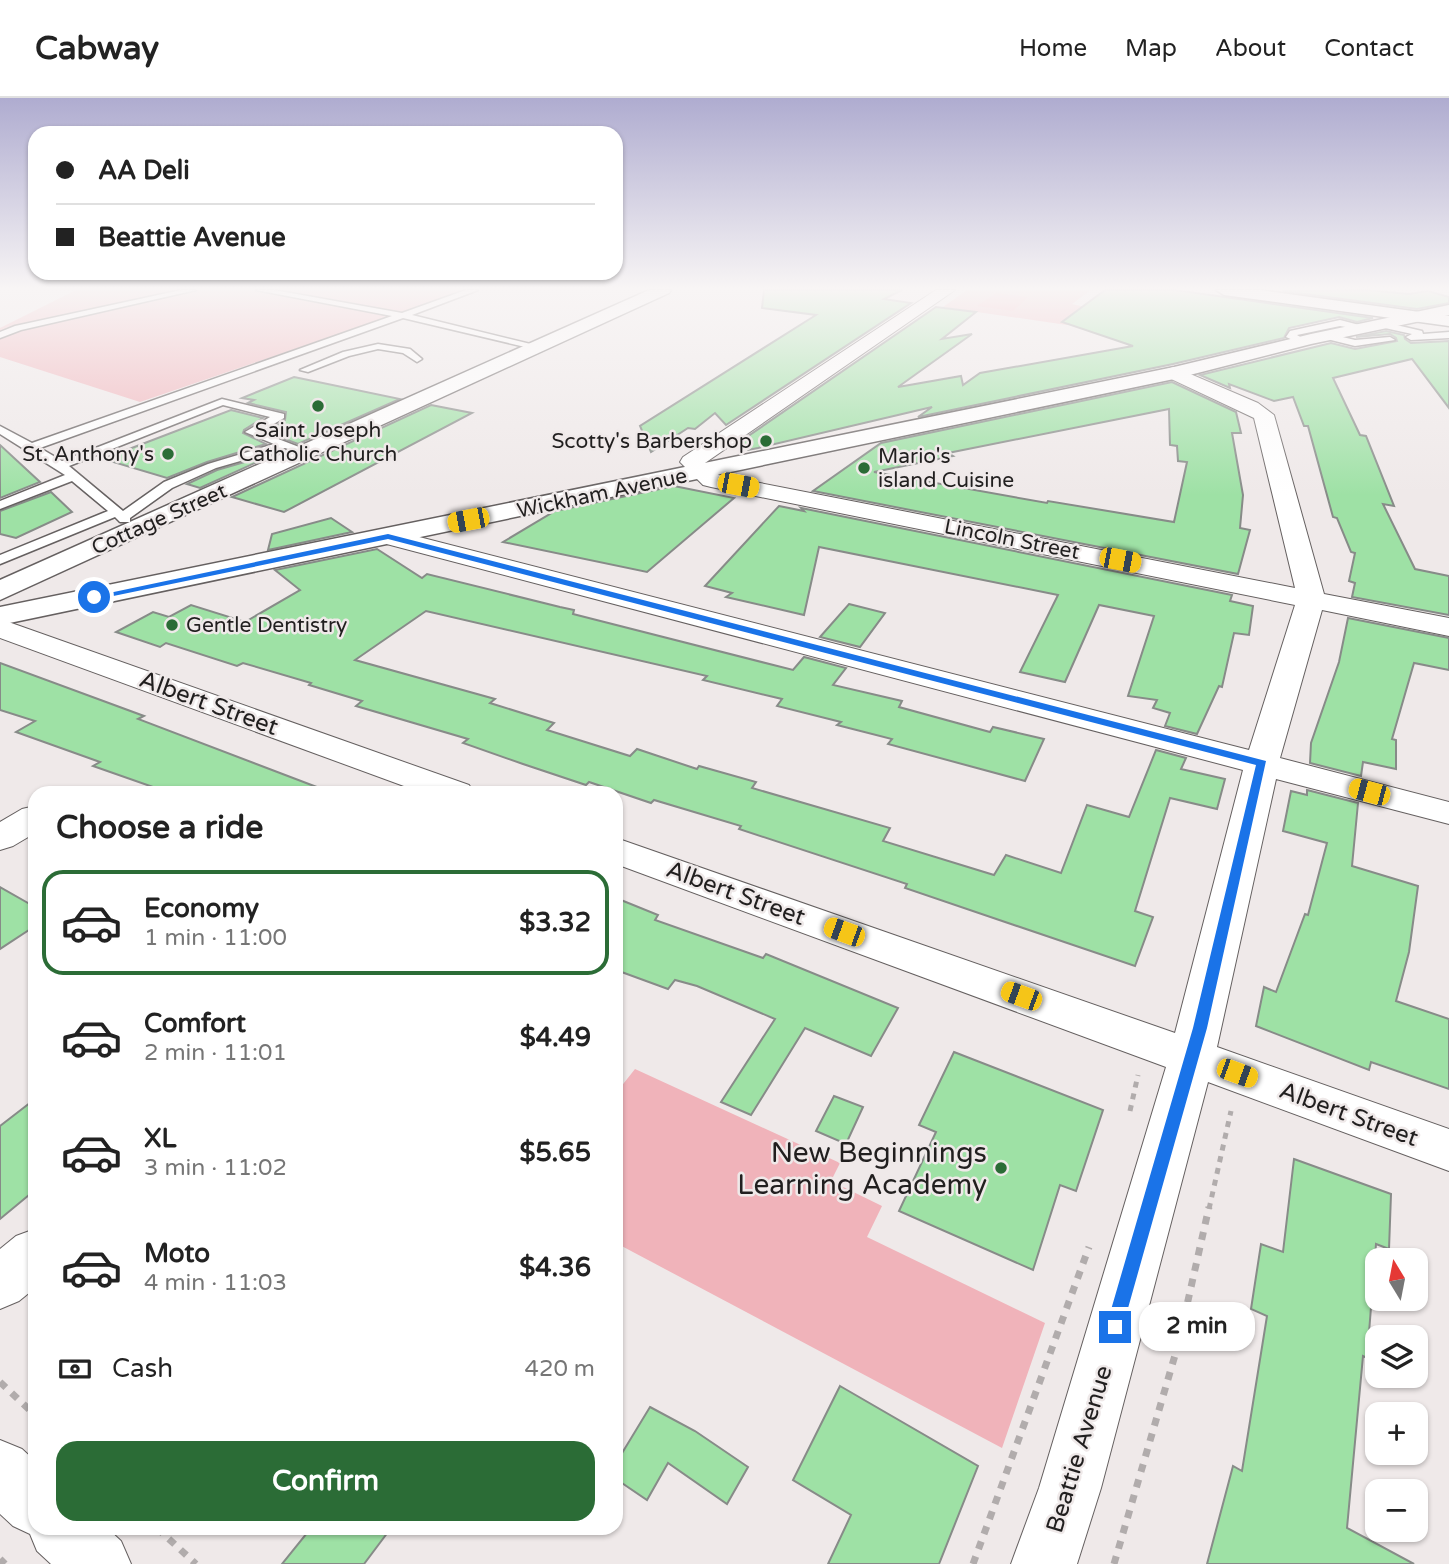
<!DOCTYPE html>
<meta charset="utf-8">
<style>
body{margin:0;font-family:"Varela Round",sans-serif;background:#f6f6f6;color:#222;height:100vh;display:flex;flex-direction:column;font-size:26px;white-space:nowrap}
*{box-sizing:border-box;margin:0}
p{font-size:23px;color:#767676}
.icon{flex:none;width:38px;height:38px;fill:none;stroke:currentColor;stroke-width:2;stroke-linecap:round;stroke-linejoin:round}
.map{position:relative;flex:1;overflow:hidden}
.drawer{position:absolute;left:28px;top:688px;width:595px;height:749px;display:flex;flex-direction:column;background:#fff;border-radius:21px;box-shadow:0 2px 5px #0004}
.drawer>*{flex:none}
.hud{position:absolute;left:28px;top:28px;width:595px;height:154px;border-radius:21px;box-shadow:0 2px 5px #0004;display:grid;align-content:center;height:154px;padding:0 28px;background:#fff}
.needle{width:46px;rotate:350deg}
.fabs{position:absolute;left:1365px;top:1150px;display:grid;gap:14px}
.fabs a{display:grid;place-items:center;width:63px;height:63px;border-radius:14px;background:#fff;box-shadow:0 2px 5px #0004;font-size:35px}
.end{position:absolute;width:32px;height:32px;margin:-16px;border:9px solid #1a73e8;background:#fff;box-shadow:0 0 0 4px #fff}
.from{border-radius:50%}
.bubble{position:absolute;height:49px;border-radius:21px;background:#fff;box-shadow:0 2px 5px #0004;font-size:23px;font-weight:700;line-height:49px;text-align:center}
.car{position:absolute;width:21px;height:42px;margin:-21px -10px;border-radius:9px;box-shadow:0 0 5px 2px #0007;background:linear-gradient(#f5c518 24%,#345 0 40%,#f5c518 0 76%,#345 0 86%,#f5c518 0)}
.hud b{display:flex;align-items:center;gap:24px;height:66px;font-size:26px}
.hud b+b{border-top:2px solid #e0e0e0}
.hud i{width:18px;height:18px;background:#222}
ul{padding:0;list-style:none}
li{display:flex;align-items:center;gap:21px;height:105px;margin:0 14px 10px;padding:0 14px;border:4px solid transparent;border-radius:21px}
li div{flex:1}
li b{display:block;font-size:26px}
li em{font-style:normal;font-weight:700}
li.active{border-color:#2b6c36}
li>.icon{width:63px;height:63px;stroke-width:1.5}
h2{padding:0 28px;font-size:32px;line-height:84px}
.pay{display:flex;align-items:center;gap:18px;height:77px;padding:0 28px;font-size:26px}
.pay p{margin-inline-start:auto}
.button{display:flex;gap:14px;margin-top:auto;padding:14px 28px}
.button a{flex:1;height:80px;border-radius:21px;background:#2b6c36;color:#fff;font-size:28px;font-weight:700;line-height:80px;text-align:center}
header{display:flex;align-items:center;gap:42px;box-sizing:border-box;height:98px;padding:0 35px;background:#fff;border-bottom:2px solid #e0e0e0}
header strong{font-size:33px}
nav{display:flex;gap:38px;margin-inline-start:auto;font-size:24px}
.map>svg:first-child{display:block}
.green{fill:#f0b3ba}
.water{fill:#f9a0ac}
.building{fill:#9ee1a5;stroke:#878b88;stroke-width:2;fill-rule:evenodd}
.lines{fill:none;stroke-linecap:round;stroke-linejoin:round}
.service-casing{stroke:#656060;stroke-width:3}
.minor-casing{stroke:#656060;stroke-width:2}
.tertiary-casing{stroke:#656060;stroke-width:3}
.primary-casing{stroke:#656060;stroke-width:3}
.path-far1{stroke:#b1acac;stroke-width:5;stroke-dasharray:6 6;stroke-linecap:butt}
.path{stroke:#b1acac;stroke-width:7;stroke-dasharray:8 8;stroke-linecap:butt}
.service{fill:#fff;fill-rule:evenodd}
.minor{fill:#fff;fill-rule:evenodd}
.tertiary{fill:#fff;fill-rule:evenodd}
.primary{fill:#fff;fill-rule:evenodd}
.route{fill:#1a73e8}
.poi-dot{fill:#2b6c36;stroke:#efe9e9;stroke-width:2.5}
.labels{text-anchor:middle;stroke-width:5;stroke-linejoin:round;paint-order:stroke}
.far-poi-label{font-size:21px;fill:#211f1f;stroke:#efe9e9;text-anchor:end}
.far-street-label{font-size:21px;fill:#211f1f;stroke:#efe9e9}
.street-label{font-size:24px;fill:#211f1f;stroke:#efe9e9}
.near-poi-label{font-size:28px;fill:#211f1f;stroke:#efe9e9;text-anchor:end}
</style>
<header>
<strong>Cabway</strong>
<nav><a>Home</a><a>Map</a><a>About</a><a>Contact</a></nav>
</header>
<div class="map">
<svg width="1449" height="1466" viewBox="0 0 1449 1466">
<rect width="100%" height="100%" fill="#efe9e9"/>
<!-- green -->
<g class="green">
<polygon points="76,192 467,192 140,304 0,259 0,230"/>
<polygon points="967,192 1091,192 1072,206 1089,210 1067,227 943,209"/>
<polygon points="635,971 840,1065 831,1083 882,1108 867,1139 1045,1225 1002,1350 616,1145 616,995"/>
</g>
<!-- water -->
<polygon class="water" points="996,195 1028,199 1013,213 977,208"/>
<!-- building -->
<g class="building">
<polygon points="764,192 902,192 884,201 911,205 726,327 715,315 695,331 688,330 651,354 640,328 816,217 762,210"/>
<polygon points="1105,192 1175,192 1373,220 1357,224 1339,219 1289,230 1284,240 1173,266 918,319 932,309 758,350 748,352 741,343 936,209 976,214 942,241 972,236 898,289 961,278 963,287 980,275 1133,248 1062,224"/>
<polygon points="1367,192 1409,196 1428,193 1449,199 1449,205 1417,211 1283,193"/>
<polygon points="1386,233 1404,237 1405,241 1411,245 1449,243 1449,310 1412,261 1333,280 1360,337 1366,338 1394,408 1383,406 1415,471 1449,478 1449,517 1352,499 1355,485 1349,483 1355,455 1351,454 1337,420 1333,419 1308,328 1304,328 1293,299 1274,303 1229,286 1230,290 1200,277 1331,245 1355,251 1397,243 1396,240 1390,236 1356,239"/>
<polygon points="294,279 400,301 298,346 266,334 285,322 286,314 248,305 254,302 242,300"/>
<path d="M1172,284L1236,314L1241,335H1232L1243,397L1240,430L1250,432L1238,476L813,393L881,345ZM1169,311L1170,347L1177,348L1178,363L1187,364L1174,424L1048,403L1047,405L874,374L953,358L948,355Z"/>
<polygon points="431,307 472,315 284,414 232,399"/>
<polygon points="231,312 263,320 244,332 243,335 266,346 207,364 167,380 103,361"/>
<polygon points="0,347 40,384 0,400"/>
<polygon points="279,354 200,390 187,386 217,372"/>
<polygon points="674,388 734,400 647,474 503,444 555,413"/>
<polygon points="51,394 72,414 16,440 0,436 0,413"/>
<polygon points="779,408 804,413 801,410 1232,497 1230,503 1253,508 1249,537 1234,535 1222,589 1219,588 1197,636 1165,628 1170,615 1153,610 1157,602 1128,598 1154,518 1099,507 1065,584 1020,574 1058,497 819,449 804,517 726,499 732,495 705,488"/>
<polygon points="331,420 352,434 268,452 272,436"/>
<polygon points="377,451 422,480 427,476 560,509 574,512 573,516 793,572 804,559 846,570 833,587 902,603 899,609 990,634 993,629 1044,641 1025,683 888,646 892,641 837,627 841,624 777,608 782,601 703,582 707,578 426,513 355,562 495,601 490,605 554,625 547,632 630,658 637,651 697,671 699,668 756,684 752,690 890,730 883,743 994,777 1006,757 1061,775 1087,707 1129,719 1156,652 1186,660 1181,671 1225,681 1217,711 1170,700 1135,813 1153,819 1135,868 905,790 907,786 739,731 741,728 654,702 651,705 589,684 586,687 523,666 463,645 468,641 356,608 362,603 309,587 311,585 243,565 237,568 166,545 160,549 116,534 153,514 169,519 191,507 245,524 300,492 275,472"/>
<polygon points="849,506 885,515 860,549 820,539"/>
<polygon points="1348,520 1449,540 1449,572 1414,565 1392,641 1396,642 1396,671 1363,664 1361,678 1310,665 1311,645 1339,564"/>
<polygon points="0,565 144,618 138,621 322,691 322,695 170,695 93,668 100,664 16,634 35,623 0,612"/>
<polygon points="1307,692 1358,705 1352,768 1418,788 1409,854 1396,903 1449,921 1449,991 1371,964 1369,972 1256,928 1264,889 1276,894 1305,816 1308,817 1327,745 1283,733 1291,693 1307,697"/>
<polygon points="0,789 35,809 35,828 0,851"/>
<polygon points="616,800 658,817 655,822 763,860 766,856 898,910 871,958 805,930 751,1017 721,1004 775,921 697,888 675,882 668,891 616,872"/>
<polygon points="954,954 1103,1012 1076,1093 1060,1087 1033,1172 899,1113 936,1034 919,1027"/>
<polygon points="834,998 863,1009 846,1046 816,1033"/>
<polygon points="35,1001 35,1092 0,1121 0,1028"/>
<polygon points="1294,1061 1391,1096 1389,1151 1376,1146 1367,1260 1363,1258 1347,1430 1414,1466 1207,1466 1233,1368 1242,1373 1267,1218 1251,1211 1261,1146 1283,1154"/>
<polygon points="840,1288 978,1368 939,1466 828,1466 851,1417 793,1382"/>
<polygon points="650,1309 695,1333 748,1369 727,1406 668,1365 647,1402 616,1381 616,1365"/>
<polygon points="311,1430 391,1430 364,1466 282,1466"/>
</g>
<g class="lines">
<!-- service casing -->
<g class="service-casing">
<g id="service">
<polygon points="181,192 196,192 21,232 0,240 0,234 15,228"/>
<path d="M256,192H274L402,215L466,192H478L412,217L543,249L538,252L403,220L40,350L62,363L222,301L284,316V320L260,334L312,354L306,357L285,350L216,370L172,390L130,420V424H120L115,419L0,466V457L108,413L72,383L0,411V403L65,377L0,336V328L32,345L392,218ZM223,307L270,319L245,334L274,346L208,366L164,384L123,413L69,368Z"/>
<polygon points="1340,222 1367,229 1363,232 1340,228 1297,237 1307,243 1302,246 1286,239 1290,233"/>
<polygon points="1379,223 1422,233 1423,236 1449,234 1449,240 1411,242 1406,239 1412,236 1376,228 1376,224"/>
<polygon points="1326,235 1355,242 1390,239 1395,242 1355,248 1323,240 1321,238"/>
<polygon points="378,246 410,251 422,261 417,264 403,255 378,251 349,258 308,274 300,272 343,254"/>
</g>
</g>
<!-- minor casing -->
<g class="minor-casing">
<g id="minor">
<polygon points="936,192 955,192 705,365 719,377 1295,490 1254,320 1167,279 1165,275 1167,271 1174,269 1258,305 1274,317 1324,496 1449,520 1449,538 1322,512 1280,660 1449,704 1449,726 1276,681 1217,949 1449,1031 1449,1073 1208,984 1101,1390 1077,1466 1011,1466 1039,1390 1166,969 616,766 616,740 1175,935 1243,672 379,444 375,439 379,434 388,431 1249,652 1295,507 711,389 703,387 680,364 683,359"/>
<polygon points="0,521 469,687 474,695 423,695 0,540"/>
<polygon points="35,708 35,735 13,748 0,752 0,724 22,711"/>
<polygon points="35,1131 35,1190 19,1203 0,1211 0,1151 16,1138"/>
<polygon points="0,1342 22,1351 35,1363 35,1430 107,1430 121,1443 131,1466 51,1466 37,1453 30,1436 13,1428 0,1416"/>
</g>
</g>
<!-- tertiary casing -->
<g class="tertiary-casing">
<g id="tertiary">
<polygon points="649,192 671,192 669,195 0,502 0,482"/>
<polygon points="1216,192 1260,192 1449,218 1449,228 1224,197"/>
</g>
</g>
<!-- primary casing -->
<g class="primary-casing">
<polygon id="primary" points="1449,207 1449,217 1311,246 1174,281 0,527 0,509 1174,269 1311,236"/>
</g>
<!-- path-far1 -->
<g class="path-far1">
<polyline points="1130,1013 1138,977"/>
<polyline points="1209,1111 1231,1013"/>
</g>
<!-- path -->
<g class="path">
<polyline points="0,1284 35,1317"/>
<polyline points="157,1430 196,1466"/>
<polyline points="0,1461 5,1466"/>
<polyline points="973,1466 1089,1149"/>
<polyline points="1114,1466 1178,1247 1209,1109"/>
</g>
<!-- service -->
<use href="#service" class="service"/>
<!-- minor -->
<use href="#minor" class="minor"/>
<!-- tertiary -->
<use href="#tertiary" class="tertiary"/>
<!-- primary -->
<use href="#primary" class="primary"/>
</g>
<!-- sky -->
<linearGradient id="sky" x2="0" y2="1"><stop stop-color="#afacd0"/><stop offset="0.48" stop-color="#f8f5f5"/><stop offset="1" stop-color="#f8f5f5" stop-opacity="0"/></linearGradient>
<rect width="1449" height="397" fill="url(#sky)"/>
<!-- route -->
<polygon class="route" points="388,436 1266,663 1207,930 1121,1235 1115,1238 1109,1235 1106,1229 1193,930 1256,667 388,441 94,502 90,499"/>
<!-- markers -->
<g class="poi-dot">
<circle cx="318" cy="308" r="7"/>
<circle cx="766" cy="343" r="7"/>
<circle cx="168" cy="356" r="7"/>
<circle cx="864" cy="370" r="7"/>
<circle cx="172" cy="527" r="7"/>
<circle cx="1001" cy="1070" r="7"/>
</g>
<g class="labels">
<!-- far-poi labels -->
<g class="far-poi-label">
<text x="318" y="339" text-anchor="middle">Saint Joseph<tspan x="318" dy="24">Catholic Church</tspan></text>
<text x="752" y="350">Scotty's Barbershop</text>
<text x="154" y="363">St. Anthony's</text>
<text x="878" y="365" text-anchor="start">Mario's<tspan x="878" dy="24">island Cuisine</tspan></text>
<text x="186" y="534" text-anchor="start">Gentle Dentistry</text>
</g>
<!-- far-street labels -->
<g class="far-street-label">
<text transform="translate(602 395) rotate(-12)" y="7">Wickham Avenue</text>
<text transform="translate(159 421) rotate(-24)" y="7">Cottage Street</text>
<text transform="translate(1012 441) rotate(11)" y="7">Lincoln Street</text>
</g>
<!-- street labels -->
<g class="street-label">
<text transform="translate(209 605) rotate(20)" y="8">Albert Street</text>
<text transform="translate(736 795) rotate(20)" y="8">Albert Street</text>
<text transform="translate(1349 1016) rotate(20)" y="8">Albert Street</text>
<text transform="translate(1079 1351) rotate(-73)" y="8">Beattie Avenue</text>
</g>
<!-- near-poi labels -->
<g class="near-poi-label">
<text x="987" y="1064">New Beginnings<tspan x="987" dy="32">Learning Academy</tspan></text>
</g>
</g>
</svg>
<div class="fabs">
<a><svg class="needle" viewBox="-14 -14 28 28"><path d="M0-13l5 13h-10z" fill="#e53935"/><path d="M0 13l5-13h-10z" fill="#767676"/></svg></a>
<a><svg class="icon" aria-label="layers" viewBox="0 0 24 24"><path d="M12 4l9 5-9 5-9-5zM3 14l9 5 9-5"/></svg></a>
<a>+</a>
<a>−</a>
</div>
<i class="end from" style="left:94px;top:499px"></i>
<i class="end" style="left:1115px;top:1229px"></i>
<div class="bubble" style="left:1139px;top:1204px;width:116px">2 min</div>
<i class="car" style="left:738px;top:387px;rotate:101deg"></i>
<i class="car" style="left:468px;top:422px;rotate:259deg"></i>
<i class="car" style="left:1120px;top:462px;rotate:101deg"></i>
<i class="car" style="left:1369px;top:694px;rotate:285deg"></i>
<i class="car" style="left:844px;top:834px;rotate:290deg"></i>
<i class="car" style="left:1021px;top:898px;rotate:290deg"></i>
<i class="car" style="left:1237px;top:975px;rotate:110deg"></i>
<div class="hud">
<b><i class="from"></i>AA Deli</b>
<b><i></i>Beattie Avenue</b>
</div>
<section class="drawer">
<h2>Choose a ride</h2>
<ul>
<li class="active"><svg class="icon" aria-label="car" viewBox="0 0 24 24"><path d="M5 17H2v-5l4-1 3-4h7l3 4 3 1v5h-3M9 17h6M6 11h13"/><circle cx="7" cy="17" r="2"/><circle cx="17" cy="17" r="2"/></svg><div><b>Economy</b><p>1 min · 11:00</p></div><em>$3.32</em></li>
<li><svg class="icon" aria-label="car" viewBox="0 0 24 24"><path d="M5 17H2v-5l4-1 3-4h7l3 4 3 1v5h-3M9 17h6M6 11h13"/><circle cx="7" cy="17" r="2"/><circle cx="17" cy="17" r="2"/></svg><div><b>Comfort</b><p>2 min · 11:01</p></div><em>$4.49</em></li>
<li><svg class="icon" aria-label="car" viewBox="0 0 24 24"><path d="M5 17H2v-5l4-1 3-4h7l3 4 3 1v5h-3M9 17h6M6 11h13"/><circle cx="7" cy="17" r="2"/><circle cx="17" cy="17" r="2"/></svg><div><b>XL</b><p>3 min · 11:02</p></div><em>$5.65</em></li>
<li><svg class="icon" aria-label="car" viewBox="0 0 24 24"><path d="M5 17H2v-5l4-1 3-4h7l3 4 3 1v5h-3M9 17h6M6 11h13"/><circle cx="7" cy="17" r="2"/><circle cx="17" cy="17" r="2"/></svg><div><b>Moto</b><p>4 min · 11:03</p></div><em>$4.36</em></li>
</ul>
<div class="pay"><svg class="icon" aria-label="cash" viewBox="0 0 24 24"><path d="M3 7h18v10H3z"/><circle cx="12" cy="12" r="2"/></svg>Cash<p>420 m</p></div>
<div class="button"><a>Confirm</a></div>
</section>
</div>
